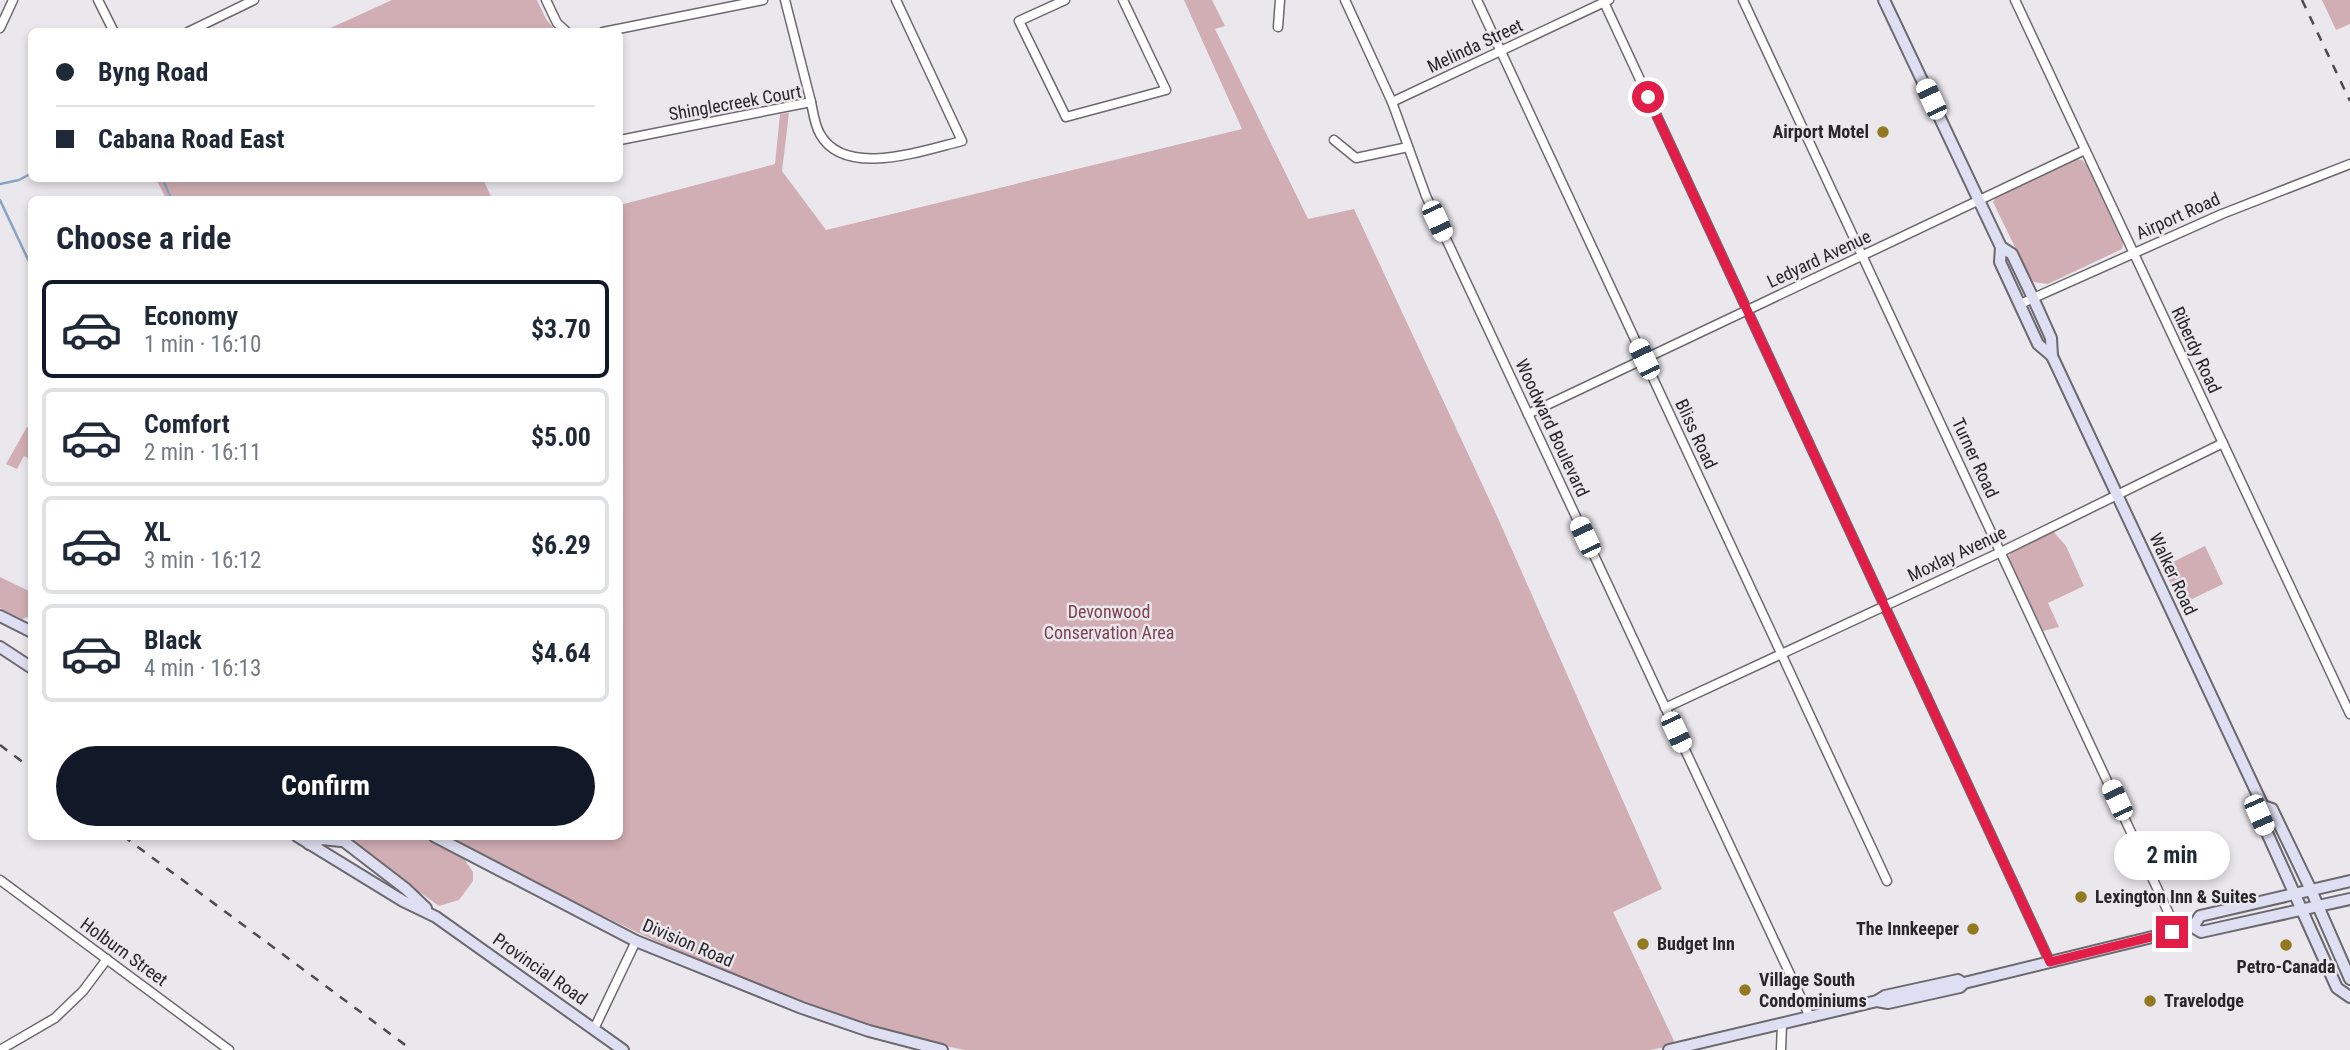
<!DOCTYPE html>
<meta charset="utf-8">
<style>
body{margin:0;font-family:"Roboto Condensed",sans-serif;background:#f6f6f7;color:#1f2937;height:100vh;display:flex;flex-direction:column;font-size:26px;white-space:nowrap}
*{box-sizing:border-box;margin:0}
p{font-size:23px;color:#747a83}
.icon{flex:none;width:38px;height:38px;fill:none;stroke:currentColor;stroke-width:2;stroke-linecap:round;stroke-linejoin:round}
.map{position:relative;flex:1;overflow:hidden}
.drawer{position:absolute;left:28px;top:196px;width:595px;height:644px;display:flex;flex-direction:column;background:#fff;border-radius:10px;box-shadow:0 4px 10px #0003}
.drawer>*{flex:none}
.guide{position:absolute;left:28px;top:28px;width:595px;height:154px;border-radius:10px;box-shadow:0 4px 10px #0003;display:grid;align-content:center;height:154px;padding:0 28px;background:#fff}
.end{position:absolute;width:32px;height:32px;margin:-16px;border:9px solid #e11d48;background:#fff;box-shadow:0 0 0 4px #fff}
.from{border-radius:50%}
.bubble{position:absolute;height:49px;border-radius:24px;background:#fff;box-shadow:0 4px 10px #0003;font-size:23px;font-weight:700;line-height:49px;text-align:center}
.car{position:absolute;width:21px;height:42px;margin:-21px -10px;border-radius:9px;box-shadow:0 0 5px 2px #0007;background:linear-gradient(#fff 24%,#345 0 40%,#fff 0 76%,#345 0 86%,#fff 0)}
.guide b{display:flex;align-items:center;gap:24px;height:66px;font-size:26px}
.guide b+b{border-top:2px solid #e0e1e3}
.guide i{width:18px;height:18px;background:#1f2937}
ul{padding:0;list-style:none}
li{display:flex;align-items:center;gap:21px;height:98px;margin:0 14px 10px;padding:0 14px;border:4px solid #e0e1e3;border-radius:10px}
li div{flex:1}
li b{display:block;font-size:26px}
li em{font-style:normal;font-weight:700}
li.active{border-color:#111827}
li>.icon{width:63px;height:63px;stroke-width:1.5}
h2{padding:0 28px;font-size:32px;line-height:84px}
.primary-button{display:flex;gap:14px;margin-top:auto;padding:14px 28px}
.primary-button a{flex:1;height:80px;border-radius:42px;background:#111827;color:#fff;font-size:28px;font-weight:700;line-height:80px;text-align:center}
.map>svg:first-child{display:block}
.green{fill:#d1aeb4}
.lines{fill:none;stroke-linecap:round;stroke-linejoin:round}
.stream{stroke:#89a3c2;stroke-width:2.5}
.minor-casing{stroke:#6b696e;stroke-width:11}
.secondary-casing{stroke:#6b696e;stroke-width:14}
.minor{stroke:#fff;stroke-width:8}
.secondary{stroke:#dedff2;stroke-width:10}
.rail{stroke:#4d4b4e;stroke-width:2.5;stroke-dasharray:9 9;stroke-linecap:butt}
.route{stroke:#e11d48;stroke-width:9}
.poi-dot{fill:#937920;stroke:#ebe8ed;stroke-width:2.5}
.labels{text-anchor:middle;stroke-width:5;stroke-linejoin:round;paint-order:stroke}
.street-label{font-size:18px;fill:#272628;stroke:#ebe8ed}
.poi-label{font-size:18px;font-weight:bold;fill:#272628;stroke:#ebe8ed;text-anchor:start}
.park-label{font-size:18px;fill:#7e4250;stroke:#ebe8ed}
</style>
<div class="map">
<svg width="2350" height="1050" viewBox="0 0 2350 1050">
<rect width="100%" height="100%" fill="#ebe8ed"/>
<!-- green -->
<g class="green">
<polygon points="392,0 537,0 546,19 556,31 324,31"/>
<path d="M1184,0H1212L1225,26L1215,29L1308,219L1354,209L1497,516L1662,889L1613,912L1676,1045L1650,1050H965C781,1013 612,920 446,837L620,836V205L775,164L780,114L789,113L782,171L826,230L1242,129Z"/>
<polygon points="2322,0 2350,0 2350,24 2336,30"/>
<polygon points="2076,159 2082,160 2087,165 2123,243 2122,249 2048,284 2034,282 2029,276 1993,202 1996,197"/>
<polygon points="156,179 483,179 492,199 166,199"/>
<polygon points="27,427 31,428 31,460 24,456 17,469 6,464"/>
<polygon points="2052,530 2066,546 2084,586 2048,603 2059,627 2043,631 2008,558 2013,548"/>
<polygon points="2205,546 2223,584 2180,605 2163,567"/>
<polygon points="0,577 31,592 31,616 22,619 0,608"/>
<polygon points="342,837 424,837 464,859 473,872 473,881 459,900 439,906"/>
</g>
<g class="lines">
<!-- stream -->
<g class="stream">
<polyline points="162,178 172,200"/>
<polyline points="0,184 19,180 32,173"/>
<polyline points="0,200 32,268"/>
</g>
<!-- minor casing -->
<g class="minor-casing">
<g id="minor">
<polyline points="98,0 114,32"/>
<polyline points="546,0 557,23 567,32"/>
<polyline points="785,0 811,102"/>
<polyline points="1065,0 1019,21 1066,117 1166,90 1123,0"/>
<polyline points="1345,0 1392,102 1426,196 1810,1017"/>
<polyline points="1477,0 1887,881"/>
<polyline points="1603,0 2050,962"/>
<polyline points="1743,0 2177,931"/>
<polyline points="2015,0 2350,714"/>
<polyline points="1278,27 1280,0"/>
<polyline points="0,28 13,0"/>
<polyline points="188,32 254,0"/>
<polyline points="603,32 763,0"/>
<polyline points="1392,102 1609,0"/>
<path d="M620,140L811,102C813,112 815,126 820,134C845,179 924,150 962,141L896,0"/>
<polyline points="1334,140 1356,158 1408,147"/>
<polyline points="2020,304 2222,214 2350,164"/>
<polyline points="1528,414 2085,150"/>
<polyline points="1665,708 2001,552 2223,443"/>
<polyline points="0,880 229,1050"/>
<polyline points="594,1029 636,941"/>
<polyline points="0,1050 55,1018 83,991 107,959"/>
<polyline points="1781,1050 1782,1023"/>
</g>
</g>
<!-- secondary casing -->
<g class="secondary-casing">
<g id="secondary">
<polyline points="1884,0 2001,247 2000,262 2038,344 2052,356"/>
<polyline points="2001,247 2012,254 2033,298 2051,338 2052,356 2263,806 2272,809 2311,890 2350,979"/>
<polyline points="0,616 32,632"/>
<polyline points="0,647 32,668"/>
<polyline points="2263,806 2259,815 2337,988 2350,997"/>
<polyline points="297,836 403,901 436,917 623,1050"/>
<polyline points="337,836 406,889 426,908"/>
<polyline points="434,836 636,941 802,1008 869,1031 942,1050"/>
<polyline points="309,844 322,839 341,841"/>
<polyline points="2193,927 2200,916 2350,881"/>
<polyline points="1877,1001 1888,1003 1960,987 1964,983 2193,927 2201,932 2350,899"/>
<polyline points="1669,1050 1877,1001 1885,996 1958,980 1961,982"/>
</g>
</g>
<!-- minor -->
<use href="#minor" class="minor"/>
<!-- secondary -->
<use href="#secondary" class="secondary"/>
<!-- rail -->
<g class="rail">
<polyline points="2302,0 2350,101"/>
<polyline points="0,745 32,769"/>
<polyline points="123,836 412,1050"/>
</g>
</g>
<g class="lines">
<!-- route -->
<polyline class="route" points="1648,97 2050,962 2172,932"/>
</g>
<!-- markers -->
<g class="poi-dot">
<circle cx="1883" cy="132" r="7"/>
<circle cx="2081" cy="897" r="7"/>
<circle cx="1973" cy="929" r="7"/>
<circle cx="1643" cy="944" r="7"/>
<circle cx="2286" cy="945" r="7"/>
<circle cx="1745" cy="990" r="7"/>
<circle cx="2150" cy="1001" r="7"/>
</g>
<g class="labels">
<!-- street labels -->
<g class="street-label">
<text transform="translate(1475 46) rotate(-25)" y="6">Melinda Street</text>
<text transform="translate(735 103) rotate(-10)" y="6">Shinglecreek Court</text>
<text transform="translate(2178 216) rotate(-24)" y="6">Airport Road</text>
<text transform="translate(1819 259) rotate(-25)" y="6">Ledyard Avenue</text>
<text transform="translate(2196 350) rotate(65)" y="6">Riberdy Road</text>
<text transform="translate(1552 428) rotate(65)" y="6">Woodward Boulevard</text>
<text transform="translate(1696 434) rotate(65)" y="6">Bliss Road</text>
<text transform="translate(1975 458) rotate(65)" y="6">Turner Road</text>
<text transform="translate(1957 554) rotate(-25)" y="6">Moxlay Avenue</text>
<text transform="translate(2173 574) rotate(65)" y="6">Walker Road</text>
<text transform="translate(688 943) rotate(23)" y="6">Division Road</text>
<text transform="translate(124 952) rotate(36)" y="6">Holburn Street</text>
<text transform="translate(540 969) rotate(35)" y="6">Provincial Road</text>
</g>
<!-- poi labels -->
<g class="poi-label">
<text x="1869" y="138" text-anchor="end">Airport Motel</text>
<text x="2095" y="903">Lexington Inn &amp; Suites</text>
<text x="1959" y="935" text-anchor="end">The Innkeeper</text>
<text x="1657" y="950">Budget Inn</text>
<text x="2286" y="973" text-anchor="middle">Petro-Canada</text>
<text x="1759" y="986">Village South<tspan x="1759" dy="21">Condominiums</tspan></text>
<text x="2164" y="1007">Travelodge</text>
</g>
<!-- park labels -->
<g class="park-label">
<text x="1109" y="618">Devonwood<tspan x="1109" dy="21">Conservation Area</tspan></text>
</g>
</g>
</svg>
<i class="end from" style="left:1648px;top:97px"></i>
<i class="end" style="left:2172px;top:932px"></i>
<div class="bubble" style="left:2114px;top:831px;width:116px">2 min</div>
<i class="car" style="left:1931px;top:99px;rotate:335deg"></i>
<i class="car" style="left:1437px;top:221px;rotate:155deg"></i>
<i class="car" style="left:1644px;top:359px;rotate:335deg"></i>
<i class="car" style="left:1585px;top:537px;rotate:335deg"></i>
<i class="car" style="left:1676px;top:732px;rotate:155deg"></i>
<i class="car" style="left:2117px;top:800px;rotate:335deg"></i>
<i class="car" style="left:2259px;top:815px;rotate:156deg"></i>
<div class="guide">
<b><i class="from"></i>Byng Road</b>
<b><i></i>Cabana Road East</b>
</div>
<section class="drawer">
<h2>Choose a ride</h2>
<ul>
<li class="active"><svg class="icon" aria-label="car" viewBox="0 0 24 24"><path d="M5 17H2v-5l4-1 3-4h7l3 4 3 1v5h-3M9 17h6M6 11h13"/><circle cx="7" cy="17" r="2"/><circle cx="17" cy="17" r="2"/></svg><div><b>Economy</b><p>1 min · 16:10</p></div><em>$3.70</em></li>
<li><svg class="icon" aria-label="car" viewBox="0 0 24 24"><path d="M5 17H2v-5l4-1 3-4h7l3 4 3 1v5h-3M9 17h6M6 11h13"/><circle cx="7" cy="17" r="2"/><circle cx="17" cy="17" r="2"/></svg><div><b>Comfort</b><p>2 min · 16:11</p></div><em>$5.00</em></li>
<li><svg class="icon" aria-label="car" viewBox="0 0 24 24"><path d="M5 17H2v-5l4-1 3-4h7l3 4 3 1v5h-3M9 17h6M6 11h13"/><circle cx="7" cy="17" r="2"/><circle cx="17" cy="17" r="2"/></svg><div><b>XL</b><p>3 min · 16:12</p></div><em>$6.29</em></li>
<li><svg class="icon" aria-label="car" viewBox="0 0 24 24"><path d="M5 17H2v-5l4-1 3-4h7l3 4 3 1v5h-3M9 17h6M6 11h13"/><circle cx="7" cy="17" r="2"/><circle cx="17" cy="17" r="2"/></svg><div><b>Black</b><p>4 min · 16:13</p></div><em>$4.64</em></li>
</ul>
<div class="primary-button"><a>Confirm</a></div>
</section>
</div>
